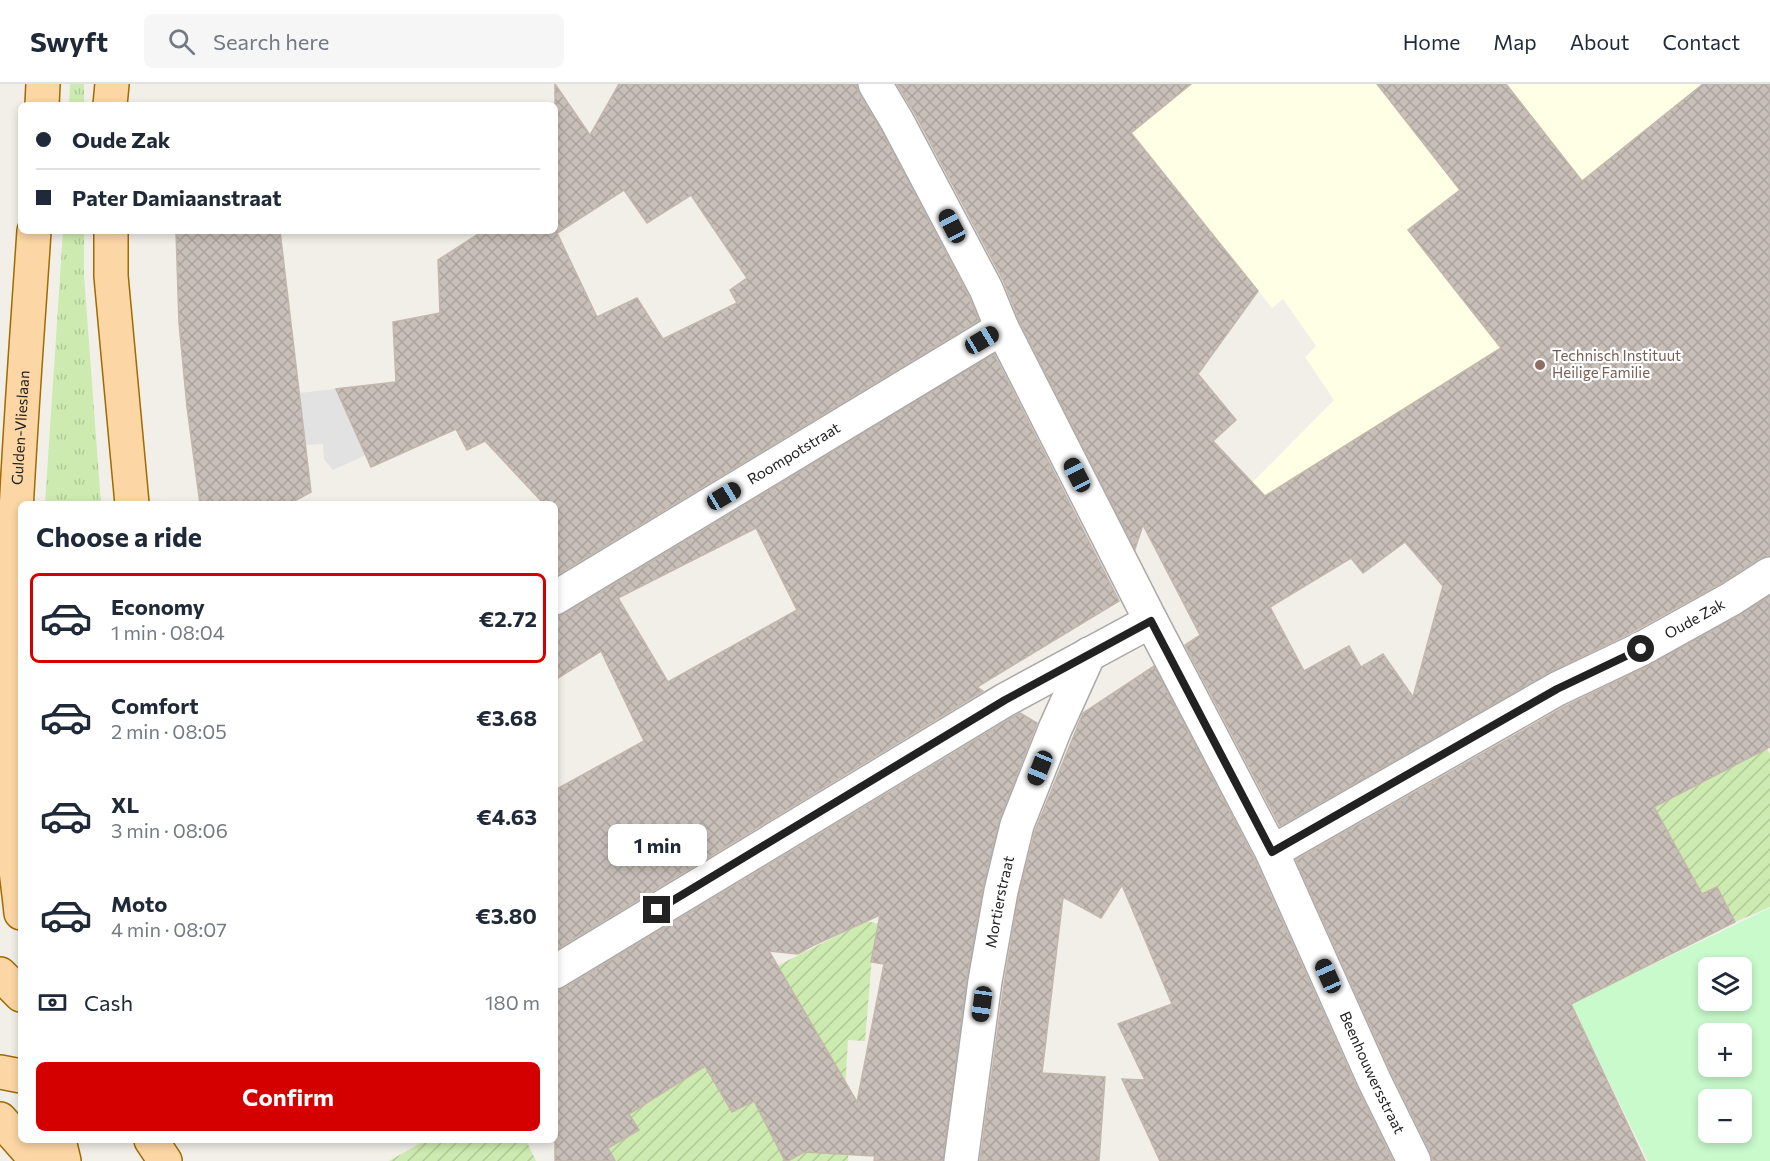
<!DOCTYPE html>
<meta charset="utf-8">
<style>
body{margin:0;font-family:Commissioner,sans-serif;background:#f6f6f7;color:#1f2937;height:100vh;display:flex;flex-direction:column;font-size:22px;white-space:nowrap}
*{box-sizing:border-box;margin:0}
p{font-size:20px;color:#747a83}
.icon{flex:none;width:33px;height:33px;fill:none;stroke:currentColor;stroke-width:2;stroke-linecap:round;stroke-linejoin:round}
.map{position:relative;flex:1;overflow:hidden}
.details{position:absolute;left:18px;top:417px;width:540px;height:642px;display:flex;flex-direction:column;background:#fff;border-radius:9px;box-shadow:0 3px 9px #0003}
.details>*{flex:none}
.top-card{position:absolute;left:18px;top:18px;width:540px;height:132px;border-radius:9px;box-shadow:0 3px 9px #0003;display:grid;align-content:center;height:132px;padding:0 18px;background:#fff}
.buttons{position:absolute;left:1698px;top:873px;display:grid;gap:12px}
.buttons a{display:grid;place-items:center;width:54px;height:54px;border-radius:9px;background:#fff;box-shadow:0 3px 9px #0003;font-size:30px}
.end{position:absolute;width:27px;height:27px;margin:-14px;border:8px solid #222;background:#fff;box-shadow:0 0 0 3px #fff}
.from{border-radius:50%}
.bubble{position:absolute;height:42px;border-radius:9px;background:#fff;box-shadow:0 3px 9px #0003;font-size:20px;font-weight:700;line-height:42px;text-align:center}
.car{position:absolute;width:18px;height:36px;margin:-18px -9px;border-radius:8px;box-shadow:0 0 4px 2px #0007;background:linear-gradient(#222 24%,#8ab4d8 0 40%,#222 0 76%,#8ab4d8 0 86%,#222 0)}
.top-card b{display:flex;align-items:center;gap:21px;height:57px;font-size:22px}
.top-card b+b{border-top:2px solid #e0e1e3}
.top-card i{width:15px;height:15px;background:#1f2937}
ul{padding:0;list-style:none}
li{display:flex;align-items:center;gap:18px;height:90px;margin:0 12px 9px;padding:0 6px;border:3px solid transparent;border-radius:9px}
li div{flex:1}
li b{display:block;font-size:22px}
li em{font-style:normal;font-weight:700}
li.selected{border-color:#d40000}
li>.icon{width:54px;height:54px;stroke-width:1.5}
h2{padding:0 18px;font-size:27px;line-height:72px}
.pay{display:flex;align-items:center;gap:15px;height:66px;padding:0 18px;font-size:22px}
.pay p{margin-inline-start:auto}
.action{display:flex;gap:12px;margin-top:auto;padding:12px 18px}
.action a{flex:1;height:69px;border-radius:9px;background:#d40000;color:#fff;font-size:24px;font-weight:700;line-height:69px;text-align:center}
header{display:flex;align-items:center;gap:36px;box-sizing:border-box;height:84px;padding:0 30px;background:#fff;border-bottom:2px solid #e0e1e3}
header strong{font-size:28px}
nav{display:flex;gap:33px;margin-inline-start:auto;font-size:21px}
.search{width:420px;height:54px;background:#f6f6f7;display:flex;align-items:center;gap:15px;box-sizing:border-box;padding:0 21px;border-radius:9px;color:#747a83;font-size:22px}
.map>svg:first-child{display:block}
.education{fill:#ffffe5}
.grass{fill:url(#grass-tufts)}
.park{fill:#c8facc;fill-rule:evenodd}
.garden{fill:url(#garden-furrows)}
.parking{fill:#e2e2e2}
.building{fill:url(#building-cross-hatch);stroke:#c4b6ab;stroke-width:1.5;fill-rule:evenodd}
.lines{fill:none;stroke-linecap:round;stroke-linejoin:round}
.minor-casing{stroke:#a9a9a9;stroke-width:36}
.major-casing{stroke:#a06b00;stroke-width:36}
.minor{stroke:#fff;stroke-width:33}
.major{stroke:#fcd6a4;stroke-width:33}
.route{stroke:#222;stroke-width:8}
.education-dot{fill:#8d6e63;stroke:#fff;stroke-width:2}
.labels{text-anchor:middle;stroke-width:4.5;stroke-linejoin:round;paint-order:stroke}
.education-label{font-size:15px;fill:#785e54;stroke:#fff;text-anchor:start}
.street-label{font-size:15px;fill:#222;stroke:#fff}
</style>
<header>
<strong>Swyft</strong>
<div class="search"><svg class="icon" aria-label="search" viewBox="0 0 24 24"><circle cx="10" cy="10" r="6"/><path d="M15 15l6 6"/></svg>Search here</div>
<nav><a>Home</a><a>Map</a><a>About</a><a>Contact</a></nav>
</header>
<div class="map">
<svg width="1770" height="1077" viewBox="0 0 1770 1077">
<defs>
<pattern id="grass-tufts" width="24" height="20" patternUnits="userSpaceOnUse" patternTransform="scale(1.5)"><rect width="24" height="20" fill="#cdebb0"/><path d="M3 7l-1-3M5 7V3M7 7l1-3M15 17l-1-3M17 17v-4M19 17l1-3" fill="none" stroke="#b0c997"/></pattern>
<pattern id="garden-furrows" width="10" height="10" patternUnits="userSpaceOnUse" patternTransform="scale(1.5)"><rect width="10" height="10" fill="#cdebb0"/><path d="M-1 1l2-2M0 10L10 0M9 11l2-2" fill="none" stroke="#b0c997"/></pattern>
<pattern id="building-cross-hatch" width="8" height="8" patternUnits="userSpaceOnUse" patternTransform="scale(1.5)"><rect width="8" height="8" fill="#c7bfb8"/><path d="M0 0l8 8M0 8l8-8" fill="none" stroke="#aba49e"/></pattern>
</defs>
<rect width="100%" height="100%" fill="#f2efe9"/>
<!-- education -->
<polygon class="education" points="1097,0 1770,0 1405,458 1363,489 1350,474 1206,562 1161,477 1216,433 1239,412 1334,316 1305,273 1316,262 1283,215 1272,224 1132,48"/>
<!-- grass -->
<g class="grass">
<polygon points="70,0 84,0 84,21 69,21"/>
<polygon points="63,147 84,147 84,191 101,420 45,420"/>
</g>
<!-- park -->
<path class="park" d="M1770,824V1077H1648L1571,920ZM1708,884H1742V916H1708ZM1708,950H1742V982H1708ZM1708,1016H1742V1048H1708Z"/>
<!-- garden -->
<g class="garden">
<polygon points="1756,647 1770,670 1770,823 1735,838 1716,803 1571,877 1535,779"/>
<polygon points="866,837 880,840 872,873 865,957 848,956 844,1023 850,1038 848,1077 615,1077 608,1064 638,1046 629,1029 651,969 672,1003 705,982 732,1028 756,1016 777,882"/>
<polygon points="426,1056 526,1056 536,1077 389,1077"/>
</g>
<!-- parking -->
<polygon class="parking" points="444,292 421,360 371,383 366,371 333,386 324,375 323,360 305,361 300,309"/>
<!-- building -->
<g class="building">
<path d="M555,0L590,51L619,0H856L859,10L881,46L969,213L979,236L555,492V420H544L485,357L467,366L456,345L371,383L336,305L396,298L393,238L440,229L438,176L483,147H555ZM624,106L647,139L691,111L747,194L730,206L737,219L663,255L637,214L597,233L557,149Z"/>
<path d="M897,0H1191L1131,49L1258,207L1198,290L1236,336L1213,357L1265,412L1501,264L1408,146L1460,106L1377,0H1506L1582,97L1703,0H1770V471L1760,474L1721,499L1632,548L1548,589L1280,742L1185,561L1200,551L1143,441L1135,465L1019,236L1003,196L914,28ZM1405,458L1443,502L1413,613L1383,570L1361,583L1349,562L1304,587L1270,523L1351,474L1363,489Z"/>
<polygon points="176,147 280,147 311,408 289,420 200,420 187,323 179,239"/>
<path d="M994,270L1119,517L977,603L983,607L555,866V706L644,657L601,567L555,596V533L565,530ZM756,444L797,526L668,598L618,514Z"/>
<polygon points="1770,512 1770,663 1654,723 1702,810 1717,803 1735,838 1571,920 1645,1077 1433,1077 1431,1069 1391,988 1296,776 1566,622 1650,581 1740,531"/>
<polygon points="1154,582 1255,776 1357,1004 1393,1077 1160,1077 1122,995 1145,996 1118,940 1172,920 1122,801 1101,834 1063,813 1042,989 1105,993 1099,1077 980,1077 1004,900 1019,811 1035,747 1083,629"/>
<path d="M1020,629L1037,639L1000,734L983,803L967,894L943,1077H874L875,1072L804,1068L788,1077H785L754,1017L732,1028L705,982L629,1030L639,1046L608,1064L615,1077H555V907L565,904ZM880,831L871,878L884,880L857,1018L769,867L798,870L814,861Z"/>
</g>
<g class="lines">
<!-- minor casing -->
<g class="minor-casing">
<g id="minor">
<path id="s1" d="M875,0L897,37L986,205L1002,244L1151,537L1272,768L1374,996L1414,1077"/>
<path id="s2" d="M555,514L1002,244"/>
<path id="s3" d="M1272,768L1557,605L1641,565L1731,515L1770,490"/>
<polyline points="555,888 1005,616 1151,537"/>
<path id="s4" d="M961,1077L985,897L1001,807L1017,741L1055,645L1089,570"/>
</g>
</g>
<!-- major casing -->
<g class="major-casing">
<g id="major">
<polyline points="42,21 43,0"/>
<polyline points="110,21 112,0"/>
<polyline points="111,147 111,192 132,420"/>
<path id="s5" d="M21,829C18,799 13,769 12,739C4,541 21,344 34,147"/>
<polyline points="0,890 21,911"/>
<polyline points="0,988 21,992"/>
<polyline points="0,1035 37,1077"/>
<polyline points="59,1056 64,1077"/>
<polyline points="151,1056 165,1077"/>
</g>
</g>
<!-- minor -->
<use href="#minor" class="minor"/>
<!-- major -->
<use href="#major" class="major"/>
</g>
<g class="lines">
<!-- route -->
<polyline class="route" points="657,826 1005,616 1151,537 1272,768 1557,605 1641,565"/>
</g>
<!-- markers -->
<circle class="education-dot" cx="1540" cy="281" r="6"/>
<g class="labels">
<!-- education labels -->
<g class="education-label">
<text x="1552" y="277">Technisch Instituut<tspan x="1552" dy="17">Heilige Familie</tspan></text>
</g>
<!-- street labels -->
<g class="street-label">
<text dy="5" stroke="none"><textPath href="#s5" startOffset="486">Gulden-Vlieslaan</textPath></text>
<text dy="5" stroke="none"><textPath href="#s2" startOffset="279">Roompotstraat</textPath></text>
<text dy="5" stroke="none"><textPath href="#s3" startOffset="483">Oude Zak</textPath></text>
<text dy="5" stroke="none"><textPath href="#s4" startOffset="262">Mortierstraat</textPath></text>
<text dy="5" stroke="none"><textPath href="#s1" startOffset="1107">Beenhouwersstraat</textPath></text>
</g>
</g>
</svg>
<div class="buttons">
<a><svg class="icon" aria-label="layers" viewBox="0 0 24 24"><path d="M12 4l9 5-9 5-9-5zM3 14l9 5 9-5"/></svg></a>
<a>+</a>
<a>−</a>
</div>
<i class="end from" style="left:1641px;top:565px"></i>
<i class="end" style="left:657px;top:826px"></i>
<div class="bubble" style="left:608px;top:740px;width:99px">1 min</div>
<i class="car" style="left:952px;top:142px;rotate:332deg"></i>
<i class="car" style="left:982px;top:256px;rotate:59deg"></i>
<i class="car" style="left:1077px;top:391px;rotate:333deg"></i>
<i class="car" style="left:724px;top:412px;rotate:59deg"></i>
<i class="car" style="left:1040px;top:684px;rotate:202deg"></i>
<i class="car" style="left:1328px;top:892px;rotate:336deg"></i>
<i class="car" style="left:982px;top:920px;rotate:188deg"></i>
<div class="top-card">
<b><i class="from"></i>Oude Zak</b>
<b><i></i>Pater Damiaanstraat</b>
</div>
<section class="details">
<h2>Choose a ride</h2>
<ul>
<li class="selected"><svg class="icon" aria-label="car" viewBox="0 0 24 24"><path d="M5 17H2v-5l4-1 3-4h7l3 4 3 1v5h-3M9 17h6M6 11h13"/><circle cx="7" cy="17" r="2"/><circle cx="17" cy="17" r="2"/></svg><div><b>Economy</b><p>1 min · 08:04</p></div><em>€2.72</em></li>
<li><svg class="icon" aria-label="car" viewBox="0 0 24 24"><path d="M5 17H2v-5l4-1 3-4h7l3 4 3 1v5h-3M9 17h6M6 11h13"/><circle cx="7" cy="17" r="2"/><circle cx="17" cy="17" r="2"/></svg><div><b>Comfort</b><p>2 min · 08:05</p></div><em>€3.68</em></li>
<li><svg class="icon" aria-label="car" viewBox="0 0 24 24"><path d="M5 17H2v-5l4-1 3-4h7l3 4 3 1v5h-3M9 17h6M6 11h13"/><circle cx="7" cy="17" r="2"/><circle cx="17" cy="17" r="2"/></svg><div><b>XL</b><p>3 min · 08:06</p></div><em>€4.63</em></li>
<li><svg class="icon" aria-label="car" viewBox="0 0 24 24"><path d="M5 17H2v-5l4-1 3-4h7l3 4 3 1v5h-3M9 17h6M6 11h13"/><circle cx="7" cy="17" r="2"/><circle cx="17" cy="17" r="2"/></svg><div><b>Moto</b><p>4 min · 08:07</p></div><em>€3.80</em></li>
</ul>
<div class="pay"><svg class="icon" aria-label="cash" viewBox="0 0 24 24"><path d="M3 7h18v10H3z"/><circle cx="12" cy="12" r="2"/></svg>Cash<p>180 m</p></div>
<div class="action"><a>Confirm</a></div>
</section>
</div>
